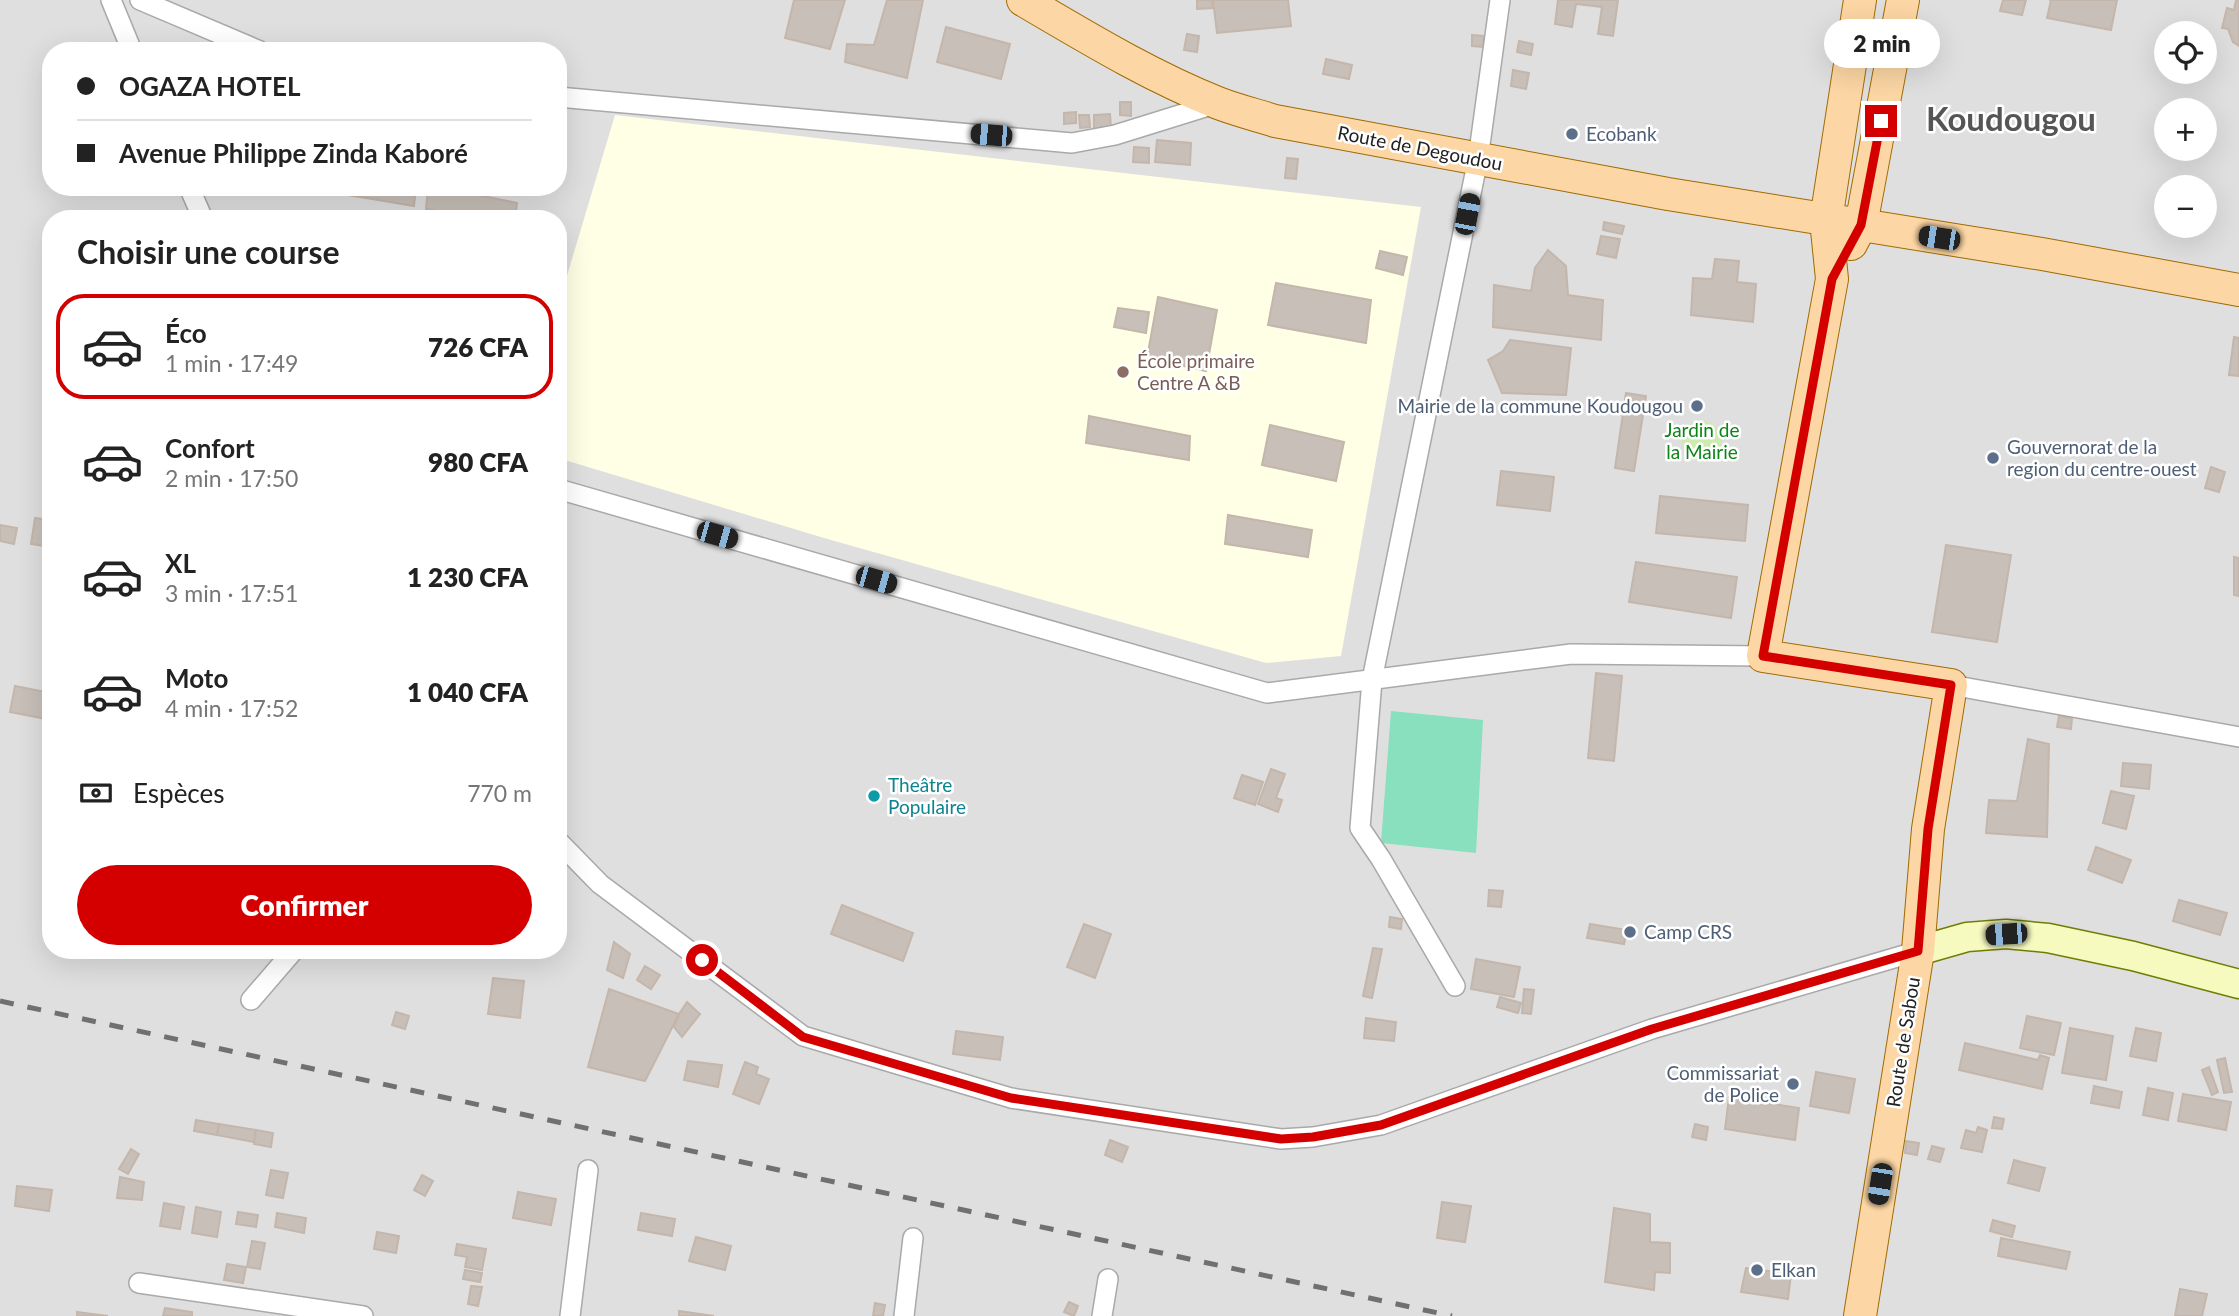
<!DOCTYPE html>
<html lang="fr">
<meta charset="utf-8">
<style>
body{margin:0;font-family:Lato,sans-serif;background:#f2f2f2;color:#222;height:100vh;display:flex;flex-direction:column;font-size:26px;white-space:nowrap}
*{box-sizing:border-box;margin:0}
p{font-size:23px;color:#767676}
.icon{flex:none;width:38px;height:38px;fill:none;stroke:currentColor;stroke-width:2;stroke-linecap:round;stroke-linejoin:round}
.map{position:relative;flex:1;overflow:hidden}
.panel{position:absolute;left:42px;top:210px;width:525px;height:749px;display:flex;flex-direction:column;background:#fff;border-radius:28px;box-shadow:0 7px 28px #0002}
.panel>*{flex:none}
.top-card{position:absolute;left:42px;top:42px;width:525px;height:154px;border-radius:28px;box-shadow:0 7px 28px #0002;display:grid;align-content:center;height:154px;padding:0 35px;background:#fff}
.buttons{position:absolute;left:2154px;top:21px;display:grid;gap:14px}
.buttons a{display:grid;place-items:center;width:63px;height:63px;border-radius:50%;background:#fff;box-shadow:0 7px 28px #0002;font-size:35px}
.end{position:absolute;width:32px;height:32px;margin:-16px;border:9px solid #d40000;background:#fff;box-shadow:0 0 0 4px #fff}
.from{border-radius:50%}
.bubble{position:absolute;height:49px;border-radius:24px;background:#fff;box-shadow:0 7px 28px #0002;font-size:23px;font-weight:800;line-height:49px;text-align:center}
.car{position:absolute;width:21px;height:42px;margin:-21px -10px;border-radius:9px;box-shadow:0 0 5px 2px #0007;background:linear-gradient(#222 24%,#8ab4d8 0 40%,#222 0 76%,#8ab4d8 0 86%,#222 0)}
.top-card b{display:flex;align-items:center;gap:24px;height:66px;font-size:26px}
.top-card b+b{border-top:2px solid #e0e0e0}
.top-card i{width:18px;height:18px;background:#222}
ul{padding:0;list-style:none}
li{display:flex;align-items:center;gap:21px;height:105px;margin:0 14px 10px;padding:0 21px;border:4px solid transparent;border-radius:28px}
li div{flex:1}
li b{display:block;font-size:26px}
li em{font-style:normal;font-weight:800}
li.on{border-color:#d40000}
li>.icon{width:63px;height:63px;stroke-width:1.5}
h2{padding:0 35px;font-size:32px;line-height:84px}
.pay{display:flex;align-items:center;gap:18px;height:77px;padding:0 35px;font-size:26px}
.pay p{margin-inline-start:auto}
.button{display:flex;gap:14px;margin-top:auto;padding:14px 35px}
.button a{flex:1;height:80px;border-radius:42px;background:#d40000;color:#fff;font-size:28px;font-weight:800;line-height:80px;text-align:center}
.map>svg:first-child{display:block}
.residential{fill:#e0dfdf;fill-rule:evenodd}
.education{fill:#ffffe5}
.grass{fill:#cdebb0}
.pitch{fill:#88e0be}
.building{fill:#c7bfb8;stroke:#c4b6ab;stroke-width:2}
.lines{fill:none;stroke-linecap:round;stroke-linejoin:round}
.street-casing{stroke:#a9a9a9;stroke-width:22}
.secondary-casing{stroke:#707d05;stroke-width:31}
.primary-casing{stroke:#a06b00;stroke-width:34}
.street{stroke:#fff;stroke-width:19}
.secondary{stroke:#f7fabf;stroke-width:28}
.primary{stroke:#fcd6a4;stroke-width:32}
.rail{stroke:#707070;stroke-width:5;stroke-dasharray:14 14;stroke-linecap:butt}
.route{stroke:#d40000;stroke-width:9}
.service-dot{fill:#5c6f8a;stroke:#fff;stroke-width:2.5}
.education-dot{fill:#8d6e63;stroke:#fff;stroke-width:2.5}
.culture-dot{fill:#0f9aa8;stroke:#fff;stroke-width:2.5}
.labels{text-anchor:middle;stroke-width:5;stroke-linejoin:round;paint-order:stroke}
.service-label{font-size:19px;fill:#4e5e75;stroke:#fff;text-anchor:start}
.street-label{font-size:19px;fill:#222;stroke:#fff}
.education-label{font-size:19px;fill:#785e54;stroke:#fff;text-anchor:start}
.park-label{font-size:19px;fill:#0c8416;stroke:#fff}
.culture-label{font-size:19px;fill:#0d838f;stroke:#fff;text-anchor:start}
.town-label{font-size:33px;font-weight:bold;fill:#555;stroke:#fff}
</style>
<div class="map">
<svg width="2239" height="1316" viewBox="0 0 2239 1316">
<rect width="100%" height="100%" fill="#f2efe9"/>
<!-- residential -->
<path class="residential" d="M0,0H2239V1316H0ZM2166,33H2205V72H2166ZM51,51H558V187H51ZM2166,110H2205V149H2166ZM2166,187H2205V226H2166ZM51,219H558V950H51Z"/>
<!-- education -->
<polygon class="education" points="615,115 1421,207 1341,656 1266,663 824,538 558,458 558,306"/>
<!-- grass -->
<circle class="grass" cx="1702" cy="441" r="20"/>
<!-- pitch -->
<polygon class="pitch" points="1391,711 1483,720 1476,853 1381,843"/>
<!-- building -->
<g class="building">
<polygon points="794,0 845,0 830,49 785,38"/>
<polygon points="887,0 923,0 907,78 845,62 847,44 874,45"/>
<polygon points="1197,0 1212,0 1213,8 1197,9"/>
<polygon points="1213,0 1288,0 1291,26 1217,33"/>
<polygon points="1558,0 1618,0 1613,36 1598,34 1602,7 1576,4 1572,27 1555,24"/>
<polygon points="2003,0 2026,0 2022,15 2000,11"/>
<polygon points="2049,0 2117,0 2111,30 2047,18 2051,0"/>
<polygon points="2236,0 2239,0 2239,46 2233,42 2228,29 2222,28 2227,8 2234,10"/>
<polygon points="946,27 1010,44 1001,79 937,62"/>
<polygon points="1187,34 1199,36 1197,52 1184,50"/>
<polygon points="1472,35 1484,36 1483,47 1472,46"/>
<polygon points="1519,41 1533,44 1531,55 1517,52"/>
<polygon points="1326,59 1352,65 1349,79 1323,74"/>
<polygon points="1513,70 1529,73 1526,89 1511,86"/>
<polygon points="1120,102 1131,102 1131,116 1120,115"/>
<polygon points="1076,112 1076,123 1064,124 1064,113"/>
<polygon points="1110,114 1111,128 1094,128 1094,115"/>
<polygon points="1079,115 1089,115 1090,127 1080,128"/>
<polygon points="1157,140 1191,143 1190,165 1155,162"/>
<polygon points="1134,147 1149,148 1149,163 1133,162"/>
<polygon points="1287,158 1298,159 1296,179 1285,178"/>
<polygon points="324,187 416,187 414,206 324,191"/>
<polygon points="428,187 440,187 517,203 515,219 490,219 426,209"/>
<polygon points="1604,222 1624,226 1622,234 1603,230"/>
<polygon points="1601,236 1620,239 1616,258 1597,254"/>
<polygon points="1548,250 1566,266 1568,295 1603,300 1601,340 1493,327 1494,285 1531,291 1535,268"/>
<polygon points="1380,251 1407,257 1403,275 1376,268"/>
<polygon points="1715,259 1739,261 1737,282 1756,284 1753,322 1691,315 1693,278 1712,279"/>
<polygon points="1276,283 1371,300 1366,343 1268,325"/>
<polygon points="1158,297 1217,310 1206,371 1147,358"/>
<polygon points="1118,308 1149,312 1146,333 1114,327"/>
<polygon points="2234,337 2239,338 2239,376 2229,375"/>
<polygon points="1510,340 1571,348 1566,395 1502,393 1488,360 1503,351"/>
<polygon points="1626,393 1646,396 1634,471 1615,468"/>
<polygon points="1089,416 1190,436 1189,460 1086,443"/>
<polygon points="1270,425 1344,442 1336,481 1262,465"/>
<polygon points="2211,467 2225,472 2219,492 2205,488"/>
<polygon points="1501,471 1554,477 1550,511 1497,505"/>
<polygon points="1660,496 1748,505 1745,541 1656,533"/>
<polygon points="1228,515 1312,530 1308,557 1225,544"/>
<polygon points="35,518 51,520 51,547 31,544"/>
<polygon points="0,525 17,528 14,544 0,541"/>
<polygon points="1946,545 2011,555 1997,642 1932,632"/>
<polygon points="2234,557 2239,558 2239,596 2234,595"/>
<polygon points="1636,562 1737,577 1731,618 1629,602"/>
<polygon points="1596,673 1622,676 1614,761 1588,758"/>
<polygon points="15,686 51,693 51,720 10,712"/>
<polygon points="2059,716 2072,718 2071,729 2057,727"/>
<polygon points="2028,739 2049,744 2047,837 1986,833 1989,800 2017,801"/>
<polygon points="2123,763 2151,765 2149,789 2121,786"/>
<polygon points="1271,769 1285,774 1276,798 1282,800 1278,812 1258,804"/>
<polygon points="1242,775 1263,782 1255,805 1234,798"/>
<polygon points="2111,791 2134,796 2126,829 2103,823"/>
<polygon points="2096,847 2131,860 2122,883 2088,870"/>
<polygon points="1489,890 1503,891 1501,907 1488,906"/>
<polygon points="2179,900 2227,913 2220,935 2173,921"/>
<polygon points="842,905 913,933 903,961 831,934"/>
<polygon points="1390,917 1402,919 1401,929 1389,927"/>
<polygon points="1084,924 1111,934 1095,978 1067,967"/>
<polygon points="1590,924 1627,930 1624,944 1587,938"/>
<polygon points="614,942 630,954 623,978 607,970"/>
<polygon points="1373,948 1382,949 1372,998 1363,996"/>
<polygon points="192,950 216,950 216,958 191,956"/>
<polygon points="1476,959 1520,967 1514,997 1471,989"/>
<polygon points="645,966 660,975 651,989 637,980"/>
<polygon points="493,978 524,981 520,1018 488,1014"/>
<polygon points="609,989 679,1014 645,1081 588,1067"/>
<polygon points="1524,989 1534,990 1531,1014 1522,1013"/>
<polygon points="1500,997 1521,1003 1518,1013 1497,1007"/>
<polygon points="687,1002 700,1014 682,1037 674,1027 679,1014"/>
<polygon points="396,1012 409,1016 405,1029 392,1025"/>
<polygon points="2027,1016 2061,1023 2054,1055 2020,1048"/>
<polygon points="1366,1018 1396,1022 1394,1041 1364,1038"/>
<polygon points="2070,1028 2113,1036 2106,1080 2062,1073"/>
<polygon points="2136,1028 2161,1033 2156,1061 2130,1056"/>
<polygon points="956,1031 1003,1037 1000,1060 953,1054"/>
<polygon points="1965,1043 2038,1060 2040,1055 2049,1058 2042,1089 1959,1070"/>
<polygon points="2225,1058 2232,1092 2224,1093 2217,1060"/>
<polygon points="688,1061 722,1065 718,1087 684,1080"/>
<polygon points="745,1062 758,1067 756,1074 769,1079 759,1104 733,1094"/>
<polygon points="2209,1067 2218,1092 2212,1095 2202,1070"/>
<polygon points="1816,1072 1855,1079 1849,1113 1810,1106"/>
<polygon points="2094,1086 2122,1092 2119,1108 2091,1103"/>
<polygon points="2148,1088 2173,1093 2168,1120 2143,1115"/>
<polygon points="2183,1094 2231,1102 2226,1130 2178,1121"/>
<polygon points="1729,1097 1799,1108 1795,1140 1725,1129"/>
<polygon points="1994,1117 2004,1119 2002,1129 1992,1128"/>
<polygon points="196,1120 219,1124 217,1135 194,1131"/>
<polygon points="219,1124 256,1130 254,1142 217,1135"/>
<polygon points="1695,1124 1708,1127 1706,1140 1692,1137"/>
<polygon points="1978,1127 1987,1130 1982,1152 1961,1148 1966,1130 1976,1133"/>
<polygon points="256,1130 273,1133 271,1147 254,1144"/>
<polygon points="1110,1140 1128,1147 1122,1162 1105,1155"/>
<polygon points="1906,1141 1919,1143 1917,1155 1905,1153"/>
<polygon points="1932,1146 1944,1149 1940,1162 1928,1159"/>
<polygon points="131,1149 139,1154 128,1174 119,1169"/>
<polygon points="2014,1160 2045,1168 2039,1191 2008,1183"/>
<polygon points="271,1170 288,1173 283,1198 266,1195"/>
<polygon points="422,1175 433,1181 425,1196 414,1190"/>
<polygon points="120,1177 144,1182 142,1200 117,1198"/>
<polygon points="17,1186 52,1190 49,1211 15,1206"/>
<polygon points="518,1192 556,1199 551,1225 513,1218"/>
<polygon points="1442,1202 1471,1206 1465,1242 1437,1238"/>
<polygon points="164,1203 184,1207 180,1229 160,1226"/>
<polygon points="196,1207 221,1212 217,1237 192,1233"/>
<polygon points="1614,1208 1650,1214 1650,1242 1670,1243 1670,1273 1655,1272 1654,1290 1605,1282"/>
<polygon points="238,1212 258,1215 256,1227 236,1224"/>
<polygon points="277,1213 306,1218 304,1233 275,1227"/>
<polygon points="641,1213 675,1219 672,1236 638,1230"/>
<polygon points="1993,1220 2015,1226 2012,1237 1990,1231"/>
<polygon points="377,1232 399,1236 396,1253 374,1249"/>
<polygon points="696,1237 731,1246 725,1270 689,1261"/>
<polygon points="2001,1238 2070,1252 2066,1269 1998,1256"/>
<polygon points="252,1241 265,1243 260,1269 247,1267"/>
<polygon points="457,1244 486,1249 482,1270 465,1267 467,1257 455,1255"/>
<polygon points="227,1264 246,1267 243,1283 224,1280"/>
<polygon points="1746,1268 1791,1274 1788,1299 1741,1292"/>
<polygon points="465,1270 482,1273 480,1282 463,1279"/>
<polygon points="471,1286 482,1287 478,1306 468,1304"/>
<polygon points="2180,1289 2207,1294 2202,1316 2175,1316"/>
<polygon points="1069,1302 1078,1306 1074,1316 1064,1312"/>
<polygon points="875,1303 885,1305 883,1316 873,1316"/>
<polygon points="165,1308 192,1312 192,1316 163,1316"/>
<polygon points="679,1311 714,1316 679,1316"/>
<polygon points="77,1312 108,1316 77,1316"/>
</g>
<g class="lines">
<!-- street casing -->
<g class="street-casing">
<g id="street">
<polyline points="111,0 132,51"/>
<polyline points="140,0 260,51"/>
<polyline points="558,97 1072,143 1115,135 1218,103"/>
<polyline points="189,187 203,219"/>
<polyline points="558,489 1267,693 1571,654 1763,656"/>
<polyline points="1951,685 2239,737"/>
<polyline points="558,841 600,884 803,1036 1011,1098 1281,1139 1313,1137 1381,1125 1652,1029 1918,951"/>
<polyline points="1455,986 1381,859 1360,828 1372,680 1478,159 1500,0"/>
<polyline points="251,1000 294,950"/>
<polyline points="139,1283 363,1316"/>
<polyline points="570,1316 588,1170"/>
<polyline points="904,1316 913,1238"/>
<polyline points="1102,1316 1108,1279"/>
</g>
</g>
<!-- secondary casing -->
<g class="secondary-casing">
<polyline id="secondary" points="1918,951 1967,937 2006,934 2048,938 2133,956 2239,984"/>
</g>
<!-- primary casing -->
<g class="primary-casing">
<g id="primary">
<path d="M1023,0C1086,37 1150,76 1218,103C1236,110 1256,115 1275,121L1668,194L2042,254L2239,290"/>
<polyline points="1851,244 1861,225 1903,0"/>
<polyline points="1860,1316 1918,951 1928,829 1951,685 1763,656 1832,279 1826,220 1860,0"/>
</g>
</g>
<!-- street -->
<use href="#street" class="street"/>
<!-- secondary -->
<use href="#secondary" class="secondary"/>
<!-- primary -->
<use href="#primary" class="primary"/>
<!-- rail -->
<polyline class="rail" points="0,1001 1452,1316"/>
</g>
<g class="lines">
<!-- route -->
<polyline class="route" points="702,960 803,1037 1011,1098 1281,1139 1313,1137 1381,1125 1652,1029 1918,951 1928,829 1951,685 1763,656 1832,279 1861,225 1881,121"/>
</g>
<!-- markers -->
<g class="service-dot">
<circle cx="1572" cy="134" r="7"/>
<circle cx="1697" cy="406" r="7"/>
<circle cx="1993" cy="458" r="7"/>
<circle cx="1630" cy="932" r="7"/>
<circle cx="1793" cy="1084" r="7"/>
<circle cx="1757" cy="1270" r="7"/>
</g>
<circle class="education-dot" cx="1123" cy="372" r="7"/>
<circle class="culture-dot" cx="874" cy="796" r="7"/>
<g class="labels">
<!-- service labels -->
<g class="service-label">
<text x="1586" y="141">Ecobank</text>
<text x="1683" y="413" text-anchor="end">Mairie de la commune Koudougou</text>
<text x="2007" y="454">Gouvernorat de la<tspan x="2007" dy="22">region du centre-ouest</tspan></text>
<text x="1644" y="939">Camp CRS</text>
<text x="1779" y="1080" text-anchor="end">Commissariat<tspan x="1779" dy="22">de Police</tspan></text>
<text x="1771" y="1277">Elkan</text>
</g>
<!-- street labels -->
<g class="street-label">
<text transform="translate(1420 148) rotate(11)" y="7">Route de Degoudou</text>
<text transform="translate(1903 1042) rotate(-81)" y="7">Route de Sabou</text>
</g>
<!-- education labels -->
<g class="education-label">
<text x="1137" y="368">École primaire<tspan x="1137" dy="22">Centre A &amp;B</tspan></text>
</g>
<!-- park labels -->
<g class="park-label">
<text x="1702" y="437">Jardin de<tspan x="1702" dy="22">la Mairie</tspan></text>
</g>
<!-- culture labels -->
<g class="culture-label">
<text x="888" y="792">Theâtre<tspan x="888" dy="22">Populaire</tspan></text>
</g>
<!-- town labels -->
<g class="town-label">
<text x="2011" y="131">Koudougou</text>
</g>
</g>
</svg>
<div class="buttons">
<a><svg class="icon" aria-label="locate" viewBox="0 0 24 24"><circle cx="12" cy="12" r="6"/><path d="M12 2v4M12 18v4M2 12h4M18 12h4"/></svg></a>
<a>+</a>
<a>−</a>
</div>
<i class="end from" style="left:702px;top:960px"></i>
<i class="end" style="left:1881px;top:121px"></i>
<div class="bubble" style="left:1824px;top:19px;width:116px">2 min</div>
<i class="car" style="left:991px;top:135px;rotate:275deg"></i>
<i class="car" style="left:1467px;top:214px;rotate:11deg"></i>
<i class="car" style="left:1939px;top:238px;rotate:279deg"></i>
<i class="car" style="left:717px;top:535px;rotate:106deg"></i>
<i class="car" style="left:876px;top:580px;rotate:106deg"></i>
<i class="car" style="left:2006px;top:934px;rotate:266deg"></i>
<i class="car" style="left:1880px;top:1184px;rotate:189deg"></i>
<div class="top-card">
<b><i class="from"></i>OGAZA HOTEL</b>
<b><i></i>Avenue Philippe Zinda Kaboré</b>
</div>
<section class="panel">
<h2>Choisir une course</h2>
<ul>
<li class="on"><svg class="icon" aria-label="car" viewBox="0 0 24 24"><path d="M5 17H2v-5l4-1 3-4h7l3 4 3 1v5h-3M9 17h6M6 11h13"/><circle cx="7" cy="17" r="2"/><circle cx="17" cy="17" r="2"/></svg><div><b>Éco</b><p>1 min · 17:49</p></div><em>726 CFA</em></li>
<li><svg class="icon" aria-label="car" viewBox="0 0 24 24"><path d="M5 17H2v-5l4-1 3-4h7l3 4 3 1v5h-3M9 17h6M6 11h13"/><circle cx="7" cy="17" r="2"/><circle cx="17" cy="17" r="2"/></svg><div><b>Confort</b><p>2 min · 17:50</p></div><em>980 CFA</em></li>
<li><svg class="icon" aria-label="car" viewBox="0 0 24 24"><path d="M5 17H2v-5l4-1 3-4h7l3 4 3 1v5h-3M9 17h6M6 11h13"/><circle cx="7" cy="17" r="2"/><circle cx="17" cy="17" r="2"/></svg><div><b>XL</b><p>3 min · 17:51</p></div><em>1 230 CFA</em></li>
<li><svg class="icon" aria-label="car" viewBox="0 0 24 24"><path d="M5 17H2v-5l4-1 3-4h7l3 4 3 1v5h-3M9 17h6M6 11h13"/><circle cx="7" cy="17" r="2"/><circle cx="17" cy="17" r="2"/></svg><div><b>Moto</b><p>4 min · 17:52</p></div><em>1 040 CFA</em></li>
</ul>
<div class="pay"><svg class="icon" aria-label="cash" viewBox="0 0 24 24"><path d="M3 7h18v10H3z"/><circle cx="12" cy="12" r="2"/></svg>Espèces<p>770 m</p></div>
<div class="button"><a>Confirmer</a></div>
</section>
</div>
